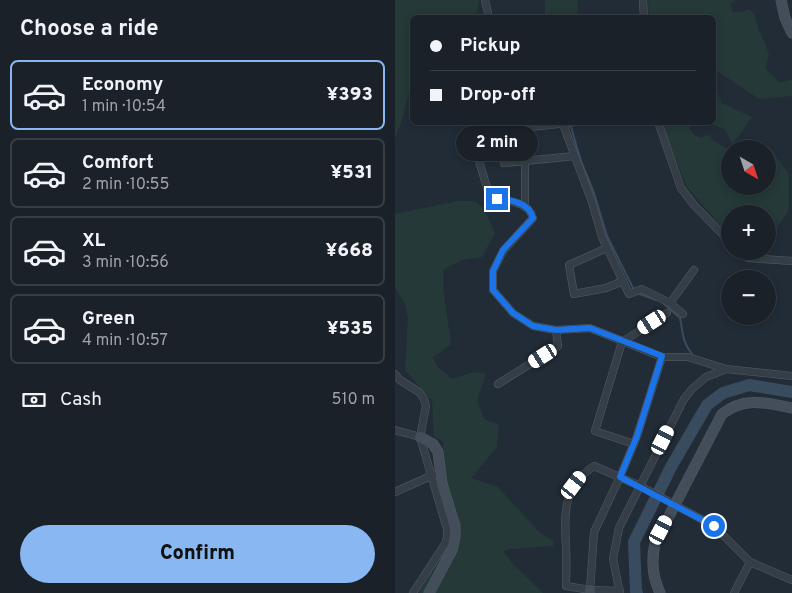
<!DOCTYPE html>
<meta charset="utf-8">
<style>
body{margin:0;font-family:Overpass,sans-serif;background:#272e35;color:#f1f3f6;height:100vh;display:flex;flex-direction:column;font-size:19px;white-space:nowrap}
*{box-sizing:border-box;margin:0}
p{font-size:16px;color:#9fa3a8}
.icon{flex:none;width:28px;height:28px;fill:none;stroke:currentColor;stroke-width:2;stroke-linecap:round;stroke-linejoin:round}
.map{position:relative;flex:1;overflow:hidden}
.drawer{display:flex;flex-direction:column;background:#1a2129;width:395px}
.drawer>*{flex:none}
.top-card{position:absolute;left:15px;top:15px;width:306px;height:110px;border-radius:8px;box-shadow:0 2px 8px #0003,0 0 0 1px #383e46;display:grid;align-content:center;height:110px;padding:0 20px;background:#1a2129}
.needle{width:32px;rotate:141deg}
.buttons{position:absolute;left:326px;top:140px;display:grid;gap:10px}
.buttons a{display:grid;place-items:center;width:55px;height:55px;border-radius:50%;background:#1a2129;box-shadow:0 2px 8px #0003,0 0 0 1px #383e46;font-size:25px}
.end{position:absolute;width:22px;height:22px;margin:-11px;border:6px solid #1a73e8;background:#fff;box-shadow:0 0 0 2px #fff}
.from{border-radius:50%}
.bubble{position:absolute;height:35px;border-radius:18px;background:#1a2129;box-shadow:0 2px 8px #0003,0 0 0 1px #383e46;font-size:16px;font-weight:800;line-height:35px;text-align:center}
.car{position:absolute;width:15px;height:30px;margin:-15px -8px;border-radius:6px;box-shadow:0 0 4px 1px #0007;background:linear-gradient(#fff 24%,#345 0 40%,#fff 0 76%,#345 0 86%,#fff 0)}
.top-card b{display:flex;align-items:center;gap:18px;height:48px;font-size:19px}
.top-card b+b{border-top:1px solid #383e46}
.top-card i{width:12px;height:12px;background:#f1f3f6}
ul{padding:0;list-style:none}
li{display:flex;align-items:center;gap:15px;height:70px;margin:0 10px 8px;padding:0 10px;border:2px solid #383e46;border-radius:8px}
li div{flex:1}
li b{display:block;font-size:19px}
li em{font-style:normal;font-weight:800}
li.on{border-color:#88b7f1}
li>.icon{width:45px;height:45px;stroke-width:1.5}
h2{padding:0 20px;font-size:22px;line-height:60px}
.pay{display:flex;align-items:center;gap:12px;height:55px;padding:0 20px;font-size:19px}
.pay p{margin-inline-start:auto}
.primary-button{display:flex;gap:10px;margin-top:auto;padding:10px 20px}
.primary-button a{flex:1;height:58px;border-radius:30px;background:#88b7f1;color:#111;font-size:20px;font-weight:800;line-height:58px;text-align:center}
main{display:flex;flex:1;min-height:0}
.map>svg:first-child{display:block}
.green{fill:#253939}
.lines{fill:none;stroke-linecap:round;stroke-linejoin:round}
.stream{stroke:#384b5f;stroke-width:2}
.river{stroke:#384b5f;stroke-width:12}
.street-casing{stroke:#535c65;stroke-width:8}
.secondary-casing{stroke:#535c65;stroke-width:11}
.street{stroke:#353e47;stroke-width:7}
.secondary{stroke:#444d5a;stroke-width:10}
.route{stroke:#1a73e8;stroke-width:6}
</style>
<main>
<section class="drawer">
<h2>Choose a ride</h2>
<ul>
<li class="on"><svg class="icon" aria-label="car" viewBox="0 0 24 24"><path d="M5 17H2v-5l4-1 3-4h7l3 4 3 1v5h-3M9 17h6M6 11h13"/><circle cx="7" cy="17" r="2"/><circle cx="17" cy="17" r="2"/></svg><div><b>Economy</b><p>1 min · 10:54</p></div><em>¥393</em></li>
<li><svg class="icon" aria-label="car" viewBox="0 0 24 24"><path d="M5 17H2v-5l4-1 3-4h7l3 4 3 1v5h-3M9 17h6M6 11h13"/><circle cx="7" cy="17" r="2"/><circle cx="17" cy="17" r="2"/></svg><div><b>Comfort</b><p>2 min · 10:55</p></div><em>¥531</em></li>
<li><svg class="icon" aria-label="car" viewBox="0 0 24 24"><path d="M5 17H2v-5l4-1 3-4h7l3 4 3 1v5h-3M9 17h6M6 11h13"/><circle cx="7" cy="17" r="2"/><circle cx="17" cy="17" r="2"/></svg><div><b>XL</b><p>3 min · 10:56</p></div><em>¥668</em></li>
<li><svg class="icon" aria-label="car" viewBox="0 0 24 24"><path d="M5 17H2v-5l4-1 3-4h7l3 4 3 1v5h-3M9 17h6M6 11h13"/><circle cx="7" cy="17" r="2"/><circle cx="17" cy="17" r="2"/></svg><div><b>Green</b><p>4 min · 10:57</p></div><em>¥535</em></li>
</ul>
<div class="pay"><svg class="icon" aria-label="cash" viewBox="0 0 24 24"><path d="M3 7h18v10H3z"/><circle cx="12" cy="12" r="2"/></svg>Cash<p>510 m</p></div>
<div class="primary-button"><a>Confirm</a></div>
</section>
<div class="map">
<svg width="397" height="593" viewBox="0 0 397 593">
<rect width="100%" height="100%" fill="#222c37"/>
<!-- green -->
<g class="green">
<polygon points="0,0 84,0 82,13 65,17 41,16 18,18 16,84 8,117 0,139"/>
<polygon points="150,0 183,0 182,17 150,17"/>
<polygon points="253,0 341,0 335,4 338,12 346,12 354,9 359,14 363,28 374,53 371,69 384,82 397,80 397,96 364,99 319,69 319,18 254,17"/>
<polygon points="319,86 327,103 357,117 344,136 337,144 330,129 312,123 319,122"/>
<polygon points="266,123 296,123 295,129 299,135 306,138 312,135 315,136 318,141 335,150 335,186 372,186 373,150 376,149 394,174 394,210 373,241 372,214 335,214 335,236 292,187"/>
<polygon points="63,201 80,201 89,209 100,233 87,257 67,260 48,270 48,287 56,344 38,358 43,367 57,379 79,372 91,374 82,400 89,419 104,425 102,447 76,478 103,487 145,533 159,541 158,546 116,549 108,551 118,564 148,593 24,593 54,541 48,441 39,437 37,401 10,370 13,318 10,303 0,288 0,214"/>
</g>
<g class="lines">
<!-- stream -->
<g class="stream">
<polyline points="176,127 186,161 199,193 212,236 239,290"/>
<polyline points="242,293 261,300"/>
<path d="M268,303L285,318C288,332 287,342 297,354"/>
</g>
<!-- river -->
<polyline class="river" points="242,593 241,591 239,542 276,467 312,405 328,393 354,385 397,392"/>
<!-- street casing -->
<g class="street-casing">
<g id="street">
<polyline points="90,0 94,18"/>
<polyline points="248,0 249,18"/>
<polyline points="110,122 112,131"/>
<path d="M181,122L94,132L84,139L80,148L94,194C107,202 133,199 138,218L108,251L98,271V290L118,313L138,326L161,330L195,328L267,357H293L331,369"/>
<polyline points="263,122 286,188 299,205 335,242"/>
<polyline points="168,124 197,202 207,237 234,294 247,289 275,303 288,314"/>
<polyline points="130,161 130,207"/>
<polyline points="109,163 180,156"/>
<polyline points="212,248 174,265 179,294 211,288 228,281"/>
<polyline points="345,251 353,258 397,261"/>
<polyline points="275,303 299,270"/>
<polyline points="0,374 5,380 24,392 29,399 31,406 25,437 52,529 52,537 50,544 18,593"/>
<polyline points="103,384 163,346 161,330"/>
<polyline points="0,430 25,437"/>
<polyline points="239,444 200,431 227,342 272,313"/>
<polyline points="0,492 38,475"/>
<polyline points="195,590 199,532 225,477 242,436 267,357"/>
<path d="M225,591L195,590L171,586C171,573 172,560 171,547C169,513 168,487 199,466L245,486L319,526L355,562L397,580"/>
<polyline points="225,593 218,559 224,528 289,399 297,389 311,377 331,369 397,376"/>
<polyline points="339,593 355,562"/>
</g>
</g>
<!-- secondary casing -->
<g class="secondary-casing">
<g id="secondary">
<polyline points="386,0 390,18 397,33"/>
<polyline points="25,437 38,444 43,452 47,484 60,526 60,537 57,550 34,593"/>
<polyline points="195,590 195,593"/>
<path d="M265,593C257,576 256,561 260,543L327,414C350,396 371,403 397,408"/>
</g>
</g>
<!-- street -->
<use href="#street" class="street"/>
<!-- secondary -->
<use href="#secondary" class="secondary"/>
</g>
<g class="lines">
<!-- route -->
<path class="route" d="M102,199C115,200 134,202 138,218L108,250L98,271V290L118,313L138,326L161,330L195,328L267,356L242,436L225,477L319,526"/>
</g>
</svg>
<div class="buttons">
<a><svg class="needle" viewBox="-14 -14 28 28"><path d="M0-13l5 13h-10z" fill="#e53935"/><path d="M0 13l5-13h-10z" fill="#9fa3a8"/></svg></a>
<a>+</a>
<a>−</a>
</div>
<i class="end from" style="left:319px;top:526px"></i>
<i class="end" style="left:102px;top:199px"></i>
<div class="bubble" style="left:61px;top:126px;width:82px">2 min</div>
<i class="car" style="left:257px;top:322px;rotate:237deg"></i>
<i class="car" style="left:148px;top:356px;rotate:238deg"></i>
<i class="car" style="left:268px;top:440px;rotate:27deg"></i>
<i class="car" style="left:179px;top:485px;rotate:37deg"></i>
<i class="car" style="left:266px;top:530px;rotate:28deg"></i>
<div class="top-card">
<b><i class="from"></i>Pickup</b>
<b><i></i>Drop-off</b>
</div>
</div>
</main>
